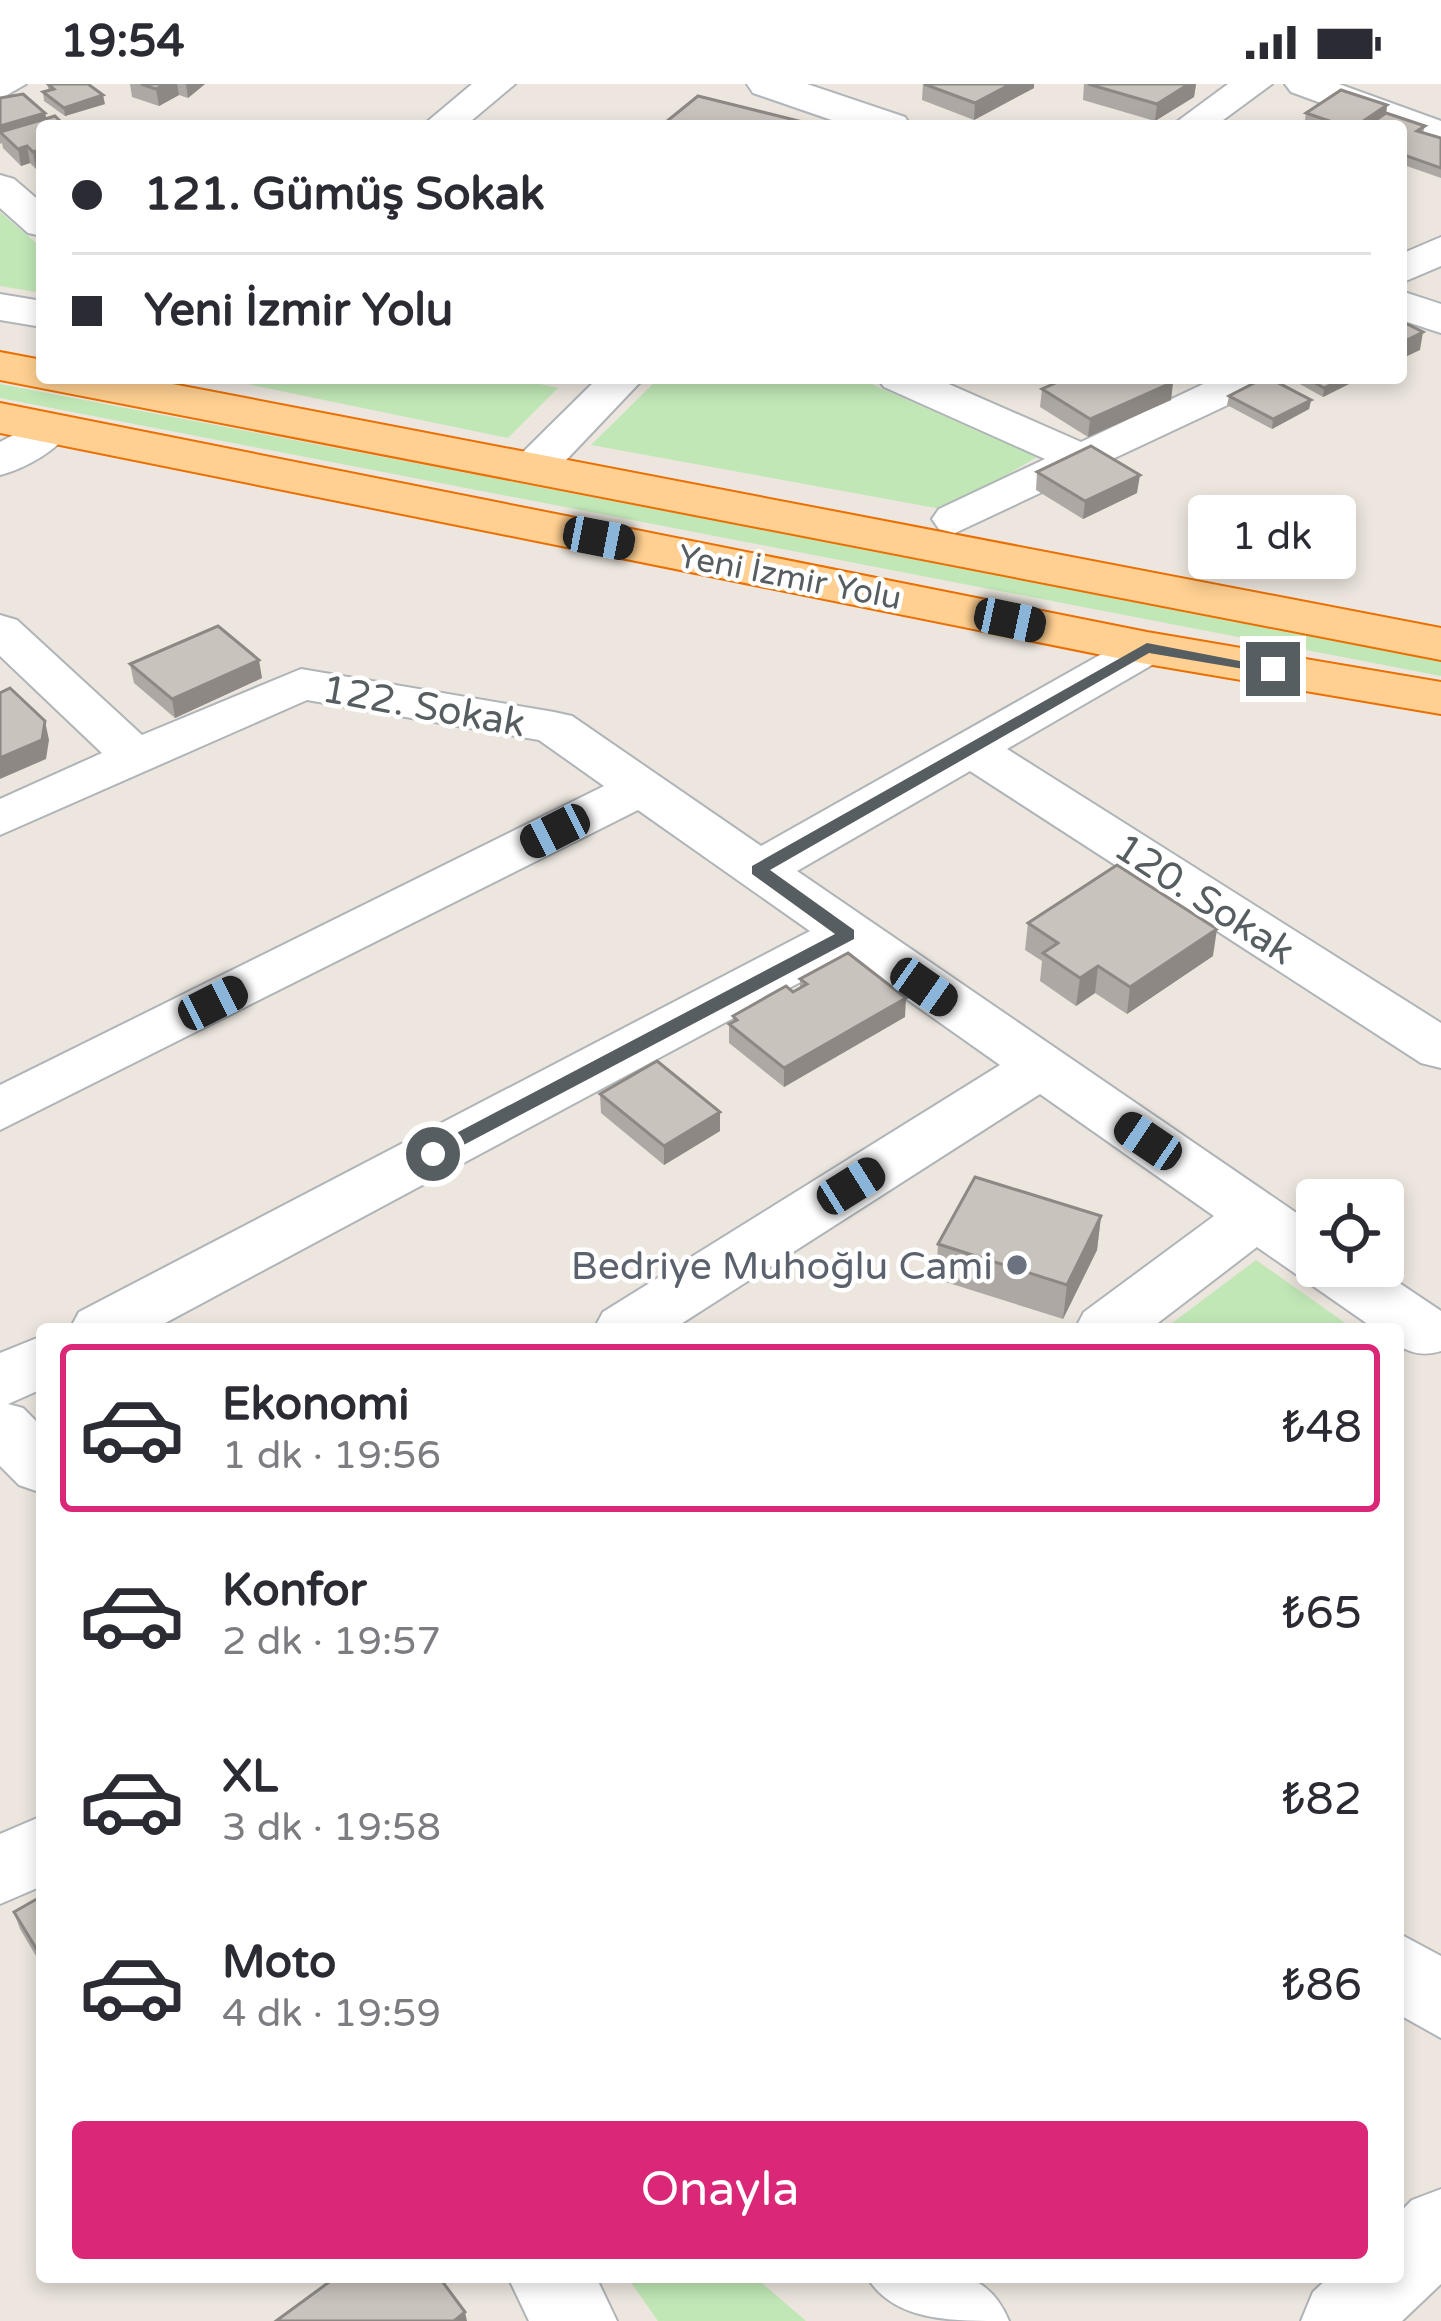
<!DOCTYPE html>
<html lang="tr">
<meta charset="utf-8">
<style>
body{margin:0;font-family:"Varela Round",sans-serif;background:#f7f7f7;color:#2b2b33;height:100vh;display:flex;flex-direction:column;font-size:45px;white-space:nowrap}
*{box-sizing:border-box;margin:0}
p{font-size:39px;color:#7c7c81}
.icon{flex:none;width:66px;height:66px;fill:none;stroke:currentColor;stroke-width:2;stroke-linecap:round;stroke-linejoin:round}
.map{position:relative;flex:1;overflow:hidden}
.drawer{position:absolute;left:36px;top:1239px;width:1368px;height:960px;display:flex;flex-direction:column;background:#fff;border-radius:12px;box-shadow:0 6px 18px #0003}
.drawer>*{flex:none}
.banner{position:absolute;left:36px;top:36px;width:1371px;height:264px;border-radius:12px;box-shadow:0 6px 18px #0003;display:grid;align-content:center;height:264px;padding:0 36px;background:#fff}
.buttons{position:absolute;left:1296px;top:1095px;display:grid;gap:24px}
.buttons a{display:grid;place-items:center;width:108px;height:108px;border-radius:12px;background:#fff;box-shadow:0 6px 18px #0003;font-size:60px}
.end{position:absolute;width:54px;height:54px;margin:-27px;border:15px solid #575e61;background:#fff;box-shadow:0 0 0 6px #fff}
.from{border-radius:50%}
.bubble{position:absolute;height:84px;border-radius:12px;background:#fff;box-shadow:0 6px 18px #0003;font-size:39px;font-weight:600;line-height:84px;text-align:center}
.car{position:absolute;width:36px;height:72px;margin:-36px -18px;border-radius:15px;box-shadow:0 0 9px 3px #0007;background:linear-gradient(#222 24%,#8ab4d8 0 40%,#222 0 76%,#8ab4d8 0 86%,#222 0)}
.banner b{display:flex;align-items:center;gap:42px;height:114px;font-size:45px}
.banner b+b{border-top:3px solid #e1e1e2}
.banner i{width:30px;height:30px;background:#2b2b33}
ul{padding:21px 0 0;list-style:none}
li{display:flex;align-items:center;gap:36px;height:168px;margin:0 24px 18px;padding:0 12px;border:6px solid transparent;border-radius:12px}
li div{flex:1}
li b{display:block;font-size:45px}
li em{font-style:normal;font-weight:600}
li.selected{border-color:#db2777}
li>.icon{width:108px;height:108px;stroke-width:1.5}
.primary-button{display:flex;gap:24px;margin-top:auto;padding:24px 36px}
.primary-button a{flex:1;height:138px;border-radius:12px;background:#db2777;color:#fff;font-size:48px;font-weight:600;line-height:138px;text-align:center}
.status{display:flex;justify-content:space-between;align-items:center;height:84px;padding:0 60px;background:#fff;direction:ltr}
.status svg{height:33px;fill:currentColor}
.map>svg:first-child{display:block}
.green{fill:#c1e7b7}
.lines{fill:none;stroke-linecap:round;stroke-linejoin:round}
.minor-casing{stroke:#afb4b8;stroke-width:4}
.secondary-casing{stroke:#b0b6bb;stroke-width:4}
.trunk-casing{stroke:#ea6f00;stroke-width:4}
.minor{fill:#fff;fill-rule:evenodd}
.secondary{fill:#fff;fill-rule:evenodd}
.trunk{fill:#ffd091;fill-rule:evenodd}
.wall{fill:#ada8a3}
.shaded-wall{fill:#8d8884}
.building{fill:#c9c3bd;stroke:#8d8884;stroke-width:3}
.route{fill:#575e61}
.worship-dot{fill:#6b7280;stroke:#fff;stroke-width:4.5}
.labels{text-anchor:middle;stroke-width:9;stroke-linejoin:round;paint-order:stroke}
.far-street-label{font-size:33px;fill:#575e61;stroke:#fff}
.street-label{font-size:39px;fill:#575e61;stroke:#fff}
.worship-label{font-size:39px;fill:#5b616d;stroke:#fff;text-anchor:end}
</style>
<div class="status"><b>19:54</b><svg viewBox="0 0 49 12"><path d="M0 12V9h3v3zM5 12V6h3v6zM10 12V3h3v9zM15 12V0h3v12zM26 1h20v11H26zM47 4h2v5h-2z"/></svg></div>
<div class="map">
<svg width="1441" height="2237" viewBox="0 0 1441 2237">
<rect width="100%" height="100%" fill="#ece6de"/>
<!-- green -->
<g class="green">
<polygon points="0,128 42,164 42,209 0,202"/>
<polygon points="218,294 512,294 558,304 508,354"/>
<polygon points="659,294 858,294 1037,373 947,426 591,361"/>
<polygon points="0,300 1441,575 1441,592 0,314"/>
<polygon points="1256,1176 1351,1243 1164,1245"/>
<polygon points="627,2193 755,2193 806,2237 658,2237"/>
</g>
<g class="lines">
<!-- minor casing -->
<g class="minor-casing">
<g id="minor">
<polygon points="0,0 26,0 0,15"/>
<polygon points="472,0 515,0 465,42 422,42"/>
<polygon points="1228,0 1272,0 1215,42 1171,42"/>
<polygon points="1285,0 1339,0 1441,37 1441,61 1401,48 1401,42 1384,42 1291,8"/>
<polygon points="0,91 14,95 42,119 42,152 28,149 0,124"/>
<polygon points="1441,153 1441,182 1401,199 1401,170"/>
<polygon points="0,210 42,217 42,243 0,236"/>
<polygon points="598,294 644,294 550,393 518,393 511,383 518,373"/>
<polygon points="877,294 935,294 1081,358 1216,294 1273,294 1266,303 955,449 939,445 932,435 939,425 1045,375 884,303"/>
<path d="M51,331L67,335L73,344C59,365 25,385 0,391V358Z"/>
<path d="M0,531L17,536L142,651L301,585L554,628L572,632L761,762L1130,554L1147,549L1164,554L1171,564L1164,574L1007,665L1441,939V984L1421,979L970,687L797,787L1317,1143V1182H1374L1441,1227V1267C1425,1272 1412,1270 1398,1261V1245H1375L1257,1163L1150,1245H1075L1084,1228L1214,1132L1040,1010L673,1245H594L603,1228L1000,981L847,873L154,1245H70L79,1228L810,847L638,726L0,1046V1001L604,702L539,656L307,616L0,751V715L102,669L0,572Z"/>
<polygon points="42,1252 42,1305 8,1320 23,1324 42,1343 42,1409 19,1401 0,1382 0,1269"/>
<polygon points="42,1732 42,1802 0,1820 0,1750"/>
<polygon points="1398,1849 1441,1872 1441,1954 1398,1930"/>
<polygon points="1441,2105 1441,2200 1402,2237 1301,2237 1313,2208 1329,2193 1398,2193 1398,2130 1412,2116"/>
<polygon points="508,2193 596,2193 617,2237 529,2237"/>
<path d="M867,2193C929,2193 982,2172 1009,2237C948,2237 894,2237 867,2193Z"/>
</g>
</g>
<!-- secondary casing -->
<g class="secondary-casing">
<g id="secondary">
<polygon points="747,0 807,0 905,33 911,42 849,42 753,9"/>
<polygon points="1401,207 1441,220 1441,249 1401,236"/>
</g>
</g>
<!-- trunk casing -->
<g class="trunk-casing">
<g id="trunk">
<polygon points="0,268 42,276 42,294 141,294 1441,544 1441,576 0,296"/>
<polygon points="0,319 1147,548 1441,598 1441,630 1147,580 0,349"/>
</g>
</g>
<!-- minor -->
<use href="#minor" class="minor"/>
<!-- secondary -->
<use href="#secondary" class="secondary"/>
<!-- trunk -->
<use href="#trunk" class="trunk"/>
</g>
<!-- wall -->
<g class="wall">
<polygon points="47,0 105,20 65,32 44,17 43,8 49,7"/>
<polygon points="130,0 205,0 188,14 179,11 159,22 132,13"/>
<polygon points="923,0 1034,0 1034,4 974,36 922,16"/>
<polygon points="1084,0 1196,0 1194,13 1155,37 1083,16"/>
<polygon points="1341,6 1387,21 1386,29 1425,42 1423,49 1441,54 1441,94 1401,80 1401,42 1304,42 1306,29"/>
<polygon points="0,14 45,29 46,35 42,42 42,83 36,85 30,79 21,82 3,64 2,59 0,60"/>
<polygon points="1289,294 1361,294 1323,313"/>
<polygon points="1173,298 1171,316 1088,353 1040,323 1042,305"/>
<polygon points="1229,312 1311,316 1309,325 1272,345 1227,321"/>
<polygon points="1037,388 1137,409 1083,435 1036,406"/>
<polygon points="130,580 262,594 175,634 134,599"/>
<polygon points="1028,839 1213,872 1127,930 1095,909 1076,922 1040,897 1042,877 1025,866"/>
<polygon points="800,895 905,933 784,1003 729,959 729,940 733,938 733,932 800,904"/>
<polygon points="600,1010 720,1047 664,1081 601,1029"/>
<polygon points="1101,1132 1097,1166 1063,1235 936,1195 938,1160"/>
<polygon points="42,1812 42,1882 20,1845 14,1828"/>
</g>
<!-- shaded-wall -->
<g class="shaded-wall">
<polygon points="165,0 177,0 179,11 159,22 156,5"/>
<polygon points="186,0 205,0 188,14"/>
<polygon points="1011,0 1034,0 1034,4 974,36 975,19"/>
<polygon points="1189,0 1196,0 1194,13 1155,37 1157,20"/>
<polygon points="103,11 105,20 65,32 64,24"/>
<polygon points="1387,21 1385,38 1379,42 1356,42"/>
<polygon points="45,29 48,42 0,48 0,42"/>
<polygon points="27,62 30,79 21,82 18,65"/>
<polygon points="42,65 42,83 36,85 33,68"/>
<polygon points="1423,248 1420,266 1401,275 1401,259"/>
<polygon points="1344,294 1361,294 1323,313 1324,304"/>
<polygon points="1173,298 1171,316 1088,353 1090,335"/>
<polygon points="1311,316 1309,325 1272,345 1273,335"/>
<polygon points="1140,391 1137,409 1083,435 1085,417"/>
<polygon points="259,576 262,594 175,634 172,615"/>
<polygon points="45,637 49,656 46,675 0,695 0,674"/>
<polygon points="1217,845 1213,872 1127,930 1130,903"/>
<polygon points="1098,882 1095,909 1076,922 1080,894"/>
<polygon points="906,914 905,933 784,1003 784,984"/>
<polygon points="720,1028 720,1047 664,1081 664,1062"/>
<polygon points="1101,1132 1097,1166 1063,1235 1067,1201"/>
<polygon points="465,2228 467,2237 454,2237"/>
</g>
<!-- building -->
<g class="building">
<polygon points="48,0 88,0 103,11 64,24 43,8 54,5"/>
<polygon points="141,0 165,0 156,5"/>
<polygon points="924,0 1011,0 975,19"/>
<polygon points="1088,0 1189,0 1157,20"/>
<polygon points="1341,6 1387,21 1356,42 1344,42 1306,29"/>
<polygon points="23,10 45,29 0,42 0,14"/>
<polygon points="698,12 807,39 804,42 661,42"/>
<polygon points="1386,29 1425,42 1417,47 1441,54 1441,84 1401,70 1401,42 1367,42"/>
<polygon points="55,32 65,42 42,42 42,65 33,68 27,62 18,65 0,48"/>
<polygon points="1401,237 1423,248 1401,259"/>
<polygon points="1067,294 1166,294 1173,298 1090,335 1042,305"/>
<polygon points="1264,294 1269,294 1311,316 1273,335 1229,312"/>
<polygon points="1307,294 1344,294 1324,304"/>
<polygon points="1091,362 1140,391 1085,417 1037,388"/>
<polygon points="218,542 259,576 172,615 130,580"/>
<polygon points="10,604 45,637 42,656 0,674 0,609"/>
<polygon points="1117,781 1217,845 1130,903 1098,882 1080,894 1043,869 1058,859 1028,839"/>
<polygon points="848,869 906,914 784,984 729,940 737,936 733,932 786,902 793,908 807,900 800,895"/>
<polygon points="657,977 720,1028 664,1062 600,1010"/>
<polygon points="975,1093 1101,1132 1067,1201 938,1160"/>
<polygon points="42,1812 42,1874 14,1828"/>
<polygon points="336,2193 439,2193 465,2228 454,2237 276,2237"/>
</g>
<!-- route -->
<polygon class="route" points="1147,559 1281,585 1273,590 1149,569 770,786 854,846 854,855 439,1074 426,1074 426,1065 835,850 752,790 752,782"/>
<!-- markers -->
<circle class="worship-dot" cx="1017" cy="1181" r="12"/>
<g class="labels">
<!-- far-street labels -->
<g class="far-street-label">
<text transform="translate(790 492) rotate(11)" y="12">Yeni İzmir Yolu</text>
</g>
<!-- street labels -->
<g class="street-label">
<text transform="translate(424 621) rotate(10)" y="14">122. Sokak</text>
<text transform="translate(1205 814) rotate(33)" y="14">120. Sokak</text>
</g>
<!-- worship labels -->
<g class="worship-label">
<text x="993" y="1195">Bedriye Muhoğlu Cami</text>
</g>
</g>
</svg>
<div class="buttons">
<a><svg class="icon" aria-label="locate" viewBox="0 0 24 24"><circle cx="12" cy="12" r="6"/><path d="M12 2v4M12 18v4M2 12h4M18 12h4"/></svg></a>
</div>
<i class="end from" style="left:433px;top:1070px"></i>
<i class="end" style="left:1273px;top:585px"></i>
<div class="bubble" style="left:1188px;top:411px;width:168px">1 dk</div>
<i class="car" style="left:599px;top:454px;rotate:101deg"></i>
<i class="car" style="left:1010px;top:536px;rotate:102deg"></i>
<i class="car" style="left:555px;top:747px;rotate:243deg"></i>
<i class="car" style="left:924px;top:903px;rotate:125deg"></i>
<i class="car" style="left:213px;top:919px;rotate:63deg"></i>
<i class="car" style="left:1148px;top:1057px;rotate:304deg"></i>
<i class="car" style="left:851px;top:1102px;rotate:58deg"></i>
<div class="banner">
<b><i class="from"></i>121. Gümüş Sokak</b>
<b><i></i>Yeni İzmir Yolu</b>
</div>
<section class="drawer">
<ul>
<li class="selected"><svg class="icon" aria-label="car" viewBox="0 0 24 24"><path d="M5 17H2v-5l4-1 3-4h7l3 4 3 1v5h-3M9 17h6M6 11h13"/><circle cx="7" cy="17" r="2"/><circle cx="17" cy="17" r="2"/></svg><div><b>Ekonomi</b><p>1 dk · 19:56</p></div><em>₺48</em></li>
<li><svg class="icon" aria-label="car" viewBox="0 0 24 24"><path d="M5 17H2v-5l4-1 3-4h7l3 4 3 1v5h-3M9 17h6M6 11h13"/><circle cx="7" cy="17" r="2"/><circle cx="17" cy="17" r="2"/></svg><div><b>Konfor</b><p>2 dk · 19:57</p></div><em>₺65</em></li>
<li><svg class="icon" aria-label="car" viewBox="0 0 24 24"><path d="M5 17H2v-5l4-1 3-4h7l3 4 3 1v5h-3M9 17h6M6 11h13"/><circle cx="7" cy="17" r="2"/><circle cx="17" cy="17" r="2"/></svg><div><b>XL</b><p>3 dk · 19:58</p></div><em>₺82</em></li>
<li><svg class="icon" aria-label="car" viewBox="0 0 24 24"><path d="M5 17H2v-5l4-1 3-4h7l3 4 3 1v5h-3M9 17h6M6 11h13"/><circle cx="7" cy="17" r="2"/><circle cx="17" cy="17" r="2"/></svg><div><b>Moto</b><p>4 dk · 19:59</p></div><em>₺86</em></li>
</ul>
<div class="primary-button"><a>Onayla</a></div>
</section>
</div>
